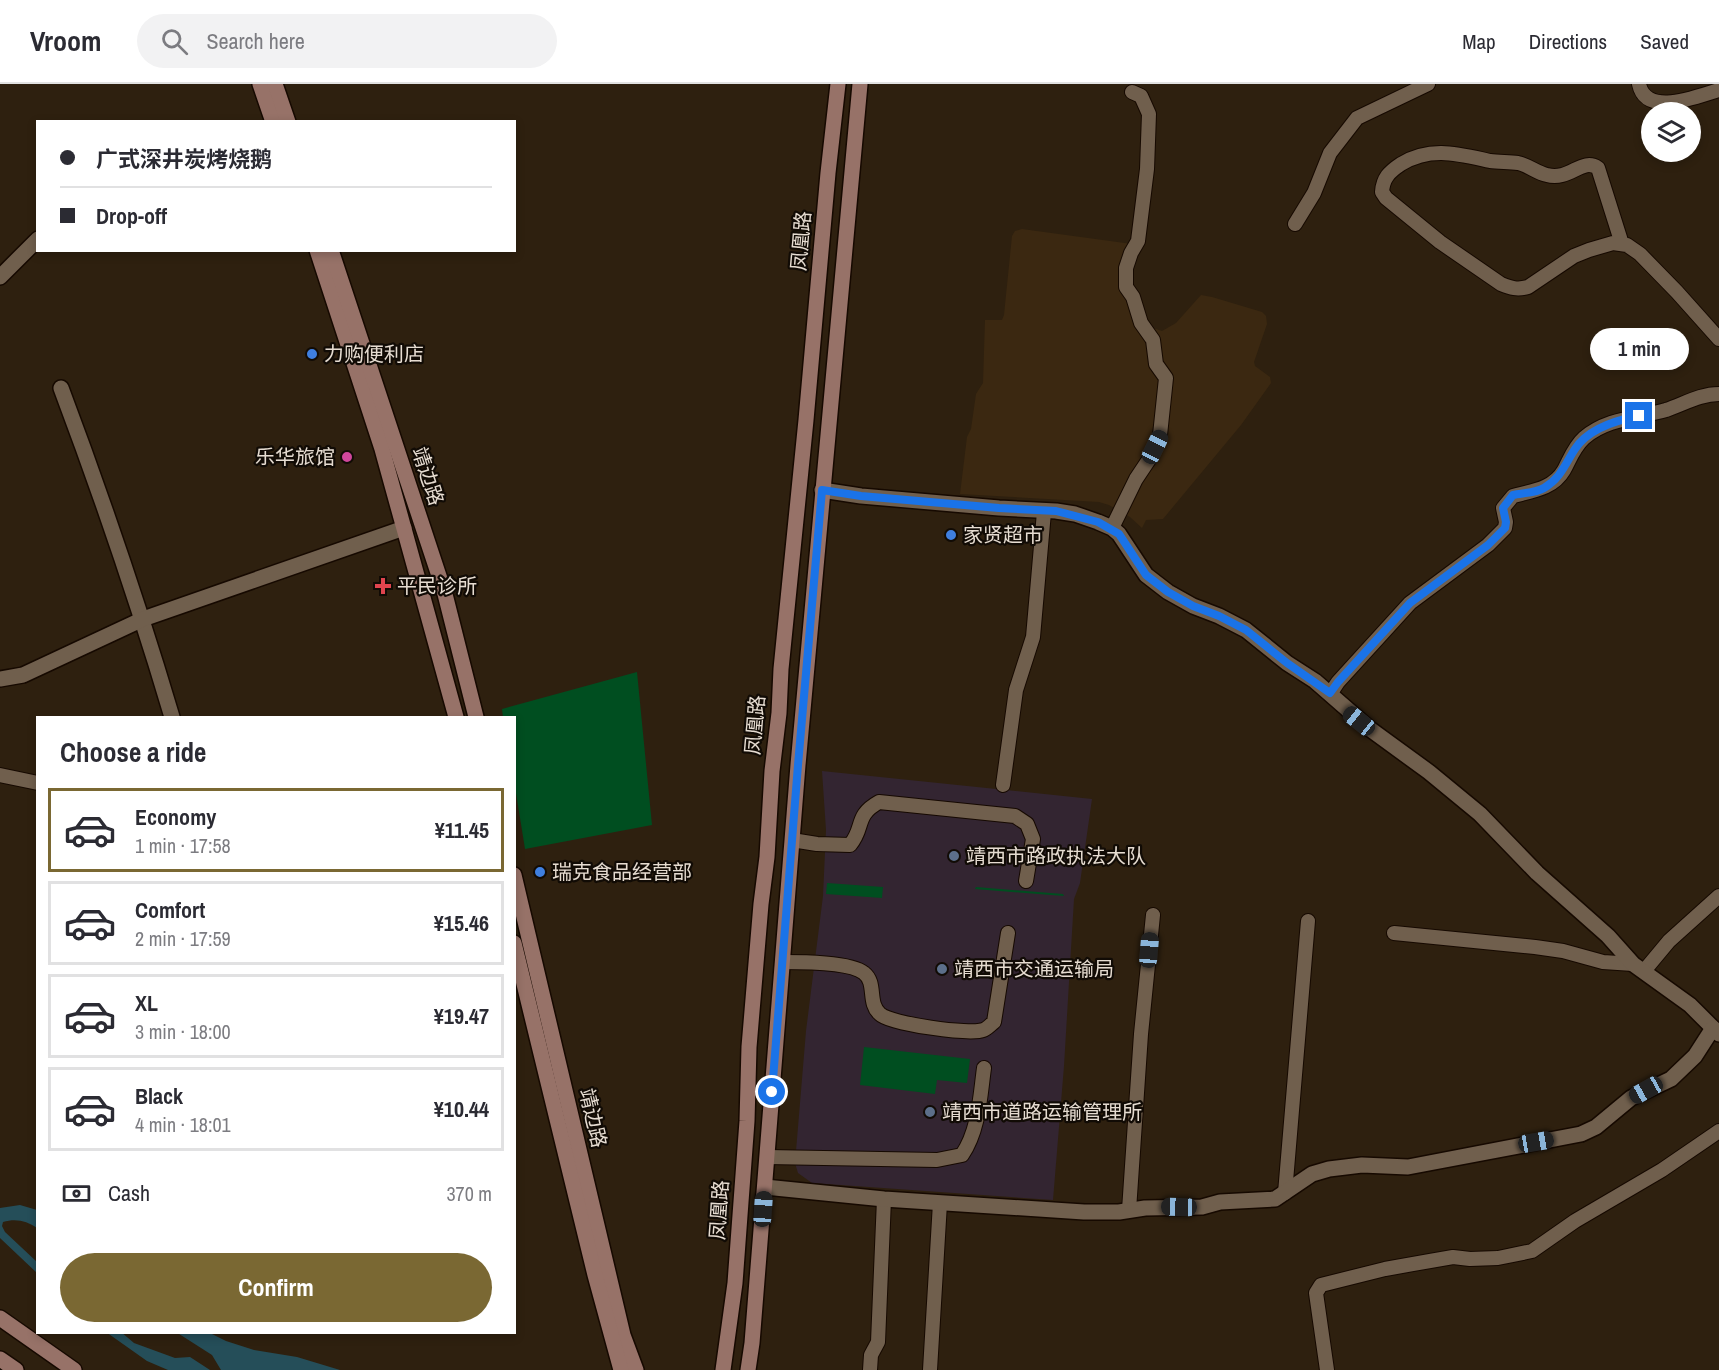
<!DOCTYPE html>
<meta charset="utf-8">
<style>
body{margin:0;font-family:"Archivo Narrow","Noto Sans SC",sans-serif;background:#f2f2f3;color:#2b2b33;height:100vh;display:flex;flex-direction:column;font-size:22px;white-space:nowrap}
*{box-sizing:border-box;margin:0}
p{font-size:20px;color:#7c7c81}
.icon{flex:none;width:33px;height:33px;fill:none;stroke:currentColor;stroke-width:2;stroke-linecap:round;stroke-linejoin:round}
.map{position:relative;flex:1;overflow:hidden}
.details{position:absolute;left:36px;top:632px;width:480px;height:618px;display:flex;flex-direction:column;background:#fff;border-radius:0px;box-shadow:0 3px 9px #0003}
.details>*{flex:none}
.top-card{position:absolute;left:36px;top:36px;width:480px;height:132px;border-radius:0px;box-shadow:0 3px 9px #0003;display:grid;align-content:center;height:132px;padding:0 24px;background:#fff}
.fabs{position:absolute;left:1641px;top:18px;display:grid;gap:12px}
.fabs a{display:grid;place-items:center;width:60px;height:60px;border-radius:50%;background:#fff;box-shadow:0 3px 9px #0003;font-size:30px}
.end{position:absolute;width:27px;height:27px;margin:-14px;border:8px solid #1a73e8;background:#fff;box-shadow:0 0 0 3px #fff}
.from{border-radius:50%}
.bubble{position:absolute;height:42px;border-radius:21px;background:#fff;box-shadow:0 3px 9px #0003;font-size:20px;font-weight:700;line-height:42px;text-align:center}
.car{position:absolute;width:18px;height:36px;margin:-18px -9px;border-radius:8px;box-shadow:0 0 4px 2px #0007;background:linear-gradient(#222 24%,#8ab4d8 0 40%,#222 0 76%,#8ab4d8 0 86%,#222 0)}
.top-card b{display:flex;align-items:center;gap:21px;height:57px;font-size:22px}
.top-card b+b{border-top:2px solid #e1e1e2}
.top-card i{width:15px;height:15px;background:#2b2b33}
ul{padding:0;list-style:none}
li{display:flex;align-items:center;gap:18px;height:84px;margin:0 12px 9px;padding:0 12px;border:3px solid #e1e1e2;border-radius:0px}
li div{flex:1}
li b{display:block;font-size:22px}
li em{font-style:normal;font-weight:700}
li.on{border-color:#7a6833}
li>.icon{width:54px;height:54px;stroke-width:1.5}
h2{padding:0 24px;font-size:27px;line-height:72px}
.pay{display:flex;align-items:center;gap:15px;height:66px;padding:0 24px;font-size:22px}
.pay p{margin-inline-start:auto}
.cta{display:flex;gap:12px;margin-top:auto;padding:12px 24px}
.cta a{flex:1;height:69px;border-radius:36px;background:#7a6833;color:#fff;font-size:24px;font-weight:700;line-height:69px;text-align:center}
header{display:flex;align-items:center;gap:36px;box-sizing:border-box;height:84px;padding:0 30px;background:#fff;border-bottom:2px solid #e1e1e2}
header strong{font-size:28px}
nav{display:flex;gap:33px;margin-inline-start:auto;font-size:21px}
.search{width:420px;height:54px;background:#f2f2f3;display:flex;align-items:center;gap:15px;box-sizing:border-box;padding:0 21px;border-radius:33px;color:#7c7c81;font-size:22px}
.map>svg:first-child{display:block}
.commercial{fill:#332531}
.built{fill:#3b2811}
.green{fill:#004e20}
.water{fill:#254e59}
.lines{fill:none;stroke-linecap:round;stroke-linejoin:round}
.lane-casing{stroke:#160900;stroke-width:16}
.street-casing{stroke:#160900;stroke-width:18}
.secondary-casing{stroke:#160900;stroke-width:18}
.lane{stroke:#705f4d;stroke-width:14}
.street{stroke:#705f4d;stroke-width:15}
.secondary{stroke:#977268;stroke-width:15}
.route{stroke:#1a73e8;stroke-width:8}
.shop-dot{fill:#3f7fe0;stroke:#110b05;stroke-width:2}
.hotel-dot{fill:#d1479c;stroke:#110b05;stroke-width:2}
.health-dot{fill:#e0444e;stroke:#110b05;stroke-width:2}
.service-dot{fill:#5c6f8a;stroke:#110b05;stroke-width:2}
.labels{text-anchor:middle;stroke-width:4.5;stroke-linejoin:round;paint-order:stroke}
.street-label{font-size:20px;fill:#e6dcd1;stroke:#110b05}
.poi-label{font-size:20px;fill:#e6dcd1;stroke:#110b05;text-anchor:start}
</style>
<header>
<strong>Vroom</strong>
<div class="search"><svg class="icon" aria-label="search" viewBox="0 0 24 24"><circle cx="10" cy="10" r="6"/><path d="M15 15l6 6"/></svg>Search here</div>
<nav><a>Map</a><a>Directions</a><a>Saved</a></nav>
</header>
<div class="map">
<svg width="1719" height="1286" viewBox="0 0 1719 1286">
<rect width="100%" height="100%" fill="#2e200f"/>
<!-- commercial -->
<polygon class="commercial" points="822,687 1092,715 1080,799 1074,815 1064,982 1053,1116 812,1099 798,1089 795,1079 806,947 823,812 826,746"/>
<!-- built -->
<polygon class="built" points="1022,145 1132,160 1129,200 1142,216 1144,231 1150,243 1162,247 1176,239 1201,211 1212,213 1262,228 1266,232 1267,240 1254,278 1255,282 1270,293 1271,299 1241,341 1163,435 1146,436 1142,444 1130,433 1109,421 1099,418 960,410 967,353 971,345 976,310 983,299 985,236 1002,236 1004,231 1012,152 1015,147"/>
<!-- green -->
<g class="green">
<polygon points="637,588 652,741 525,765 515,703 514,633 503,633 502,625"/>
<polygon points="827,799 883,803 882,814 826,810"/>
<polygon points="976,803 1063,810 1064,812 975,805"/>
<polygon points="864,963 970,975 967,999 937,996 935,1010 860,1001"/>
</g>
<!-- water -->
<g class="water">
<path d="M20,1121L37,1126V1144C27,1137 16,1134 3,1138L2,1142L5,1148L37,1178V1189L0,1154V1124Z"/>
<polygon points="106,1248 121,1248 134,1259 175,1274 190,1273 210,1286 168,1286 147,1277"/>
<polygon points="176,1248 208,1248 226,1257 254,1266 297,1273 340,1286 221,1286 212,1271"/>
</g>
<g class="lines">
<!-- lane casing -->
<g class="lane-casing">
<g id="lane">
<path d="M1639,0C1646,34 1698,12 1719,6"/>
<polyline points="1295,140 1314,109 1330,69 1357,34 1428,0"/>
<path d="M1622,160L1598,84C1582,73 1570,97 1547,91C1537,89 1528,81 1518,79C1509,78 1499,78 1490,77C1458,70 1431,62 1401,80C1389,88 1383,94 1382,108L1386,114L1440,158L1501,200C1511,204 1517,206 1528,203L1574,172L1589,166L1613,159L1627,161L1640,170L1677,208L1719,255"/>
<polyline points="1112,444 1136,395 1150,374 1160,351 1166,294 1156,280 1153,256 1141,239 1133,213 1126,203 1126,184 1131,169 1138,157 1147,85 1149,30 1141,12 1132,8"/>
<path d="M1330,610L1338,598L1410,519L1488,461L1505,444L1506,438L1503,424L1513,412C1532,407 1553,405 1564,386C1570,375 1574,363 1584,354C1607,334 1638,334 1666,326C1684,320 1700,310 1719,310"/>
<polyline points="0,691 38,699"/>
<polyline points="1003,701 1016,606 1033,553 1044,428"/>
<path d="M792,756L817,760L850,761C865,743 854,732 879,718L1015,732L1027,740L1033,755L1026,797"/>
<polyline points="1394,849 1535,863 1563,867 1603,878 1633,880"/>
<path d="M782,878C801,878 851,878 864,889C877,899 867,919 880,930C890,940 971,951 983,946C987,945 991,940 994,938L1008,849"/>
<polyline points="1644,887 1669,857 1719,812"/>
<path d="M767,1073L937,1076L962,1071C979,1046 980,1013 984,984"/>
<polyline points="1285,1109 1308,837"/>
<polyline points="1129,1126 1141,950 1153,831"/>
<polyline points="870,1286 871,1271 878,1258 884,1115"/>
<polyline points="930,1286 940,1119"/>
<polyline points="1327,1286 1316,1209 1321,1201 1385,1185 1430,1177 1453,1173 1470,1175 1498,1174 1532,1167 1575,1137 1662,1086 1719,1047"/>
</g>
</g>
<!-- street casing -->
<g class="street-casing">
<g id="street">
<polyline points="0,193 38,155"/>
<path d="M61,304C102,413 139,522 172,633"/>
<polyline points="822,406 861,412 999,424 1056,427 1075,430 1098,438 1112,444 1119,450 1146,491 1168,508 1193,522 1219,532 1246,546 1287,579 1315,597 1370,645 1429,688 1480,730 1537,789 1608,852 1633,880 1690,921 1719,950"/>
<polyline points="0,595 23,591 143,535 404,444"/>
<polyline points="765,1103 884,1115 1084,1128 1119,1128 1145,1124 1202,1123 1220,1118 1275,1115 1312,1090 1329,1085 1362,1081 1408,1083 1581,1050 1596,1043 1631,1014 1671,995 1695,972 1713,944"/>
</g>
</g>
<!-- secondary casing -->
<g class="secondary-casing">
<g id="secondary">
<polyline points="260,0 273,38"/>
<polyline points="275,0 288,38"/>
<polyline points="317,166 382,365 456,633"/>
<polyline points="331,166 445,510 476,633"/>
<polyline points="514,791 623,1251 636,1286"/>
<polyline points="514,859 595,1191 621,1286"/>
<polyline points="0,1234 74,1286"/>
<polyline points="0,1275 16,1286"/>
<polyline points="723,1286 735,1199 747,1037 749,963 761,820 767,773 772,687 779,629 781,585 806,336 828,89 838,0"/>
<polyline points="748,1286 752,1259 798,681 860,0"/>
</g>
</g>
<!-- lane -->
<use href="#lane" class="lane"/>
<!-- street -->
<use href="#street" class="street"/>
<!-- secondary -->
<use href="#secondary" class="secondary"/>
</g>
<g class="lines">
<!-- route -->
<path class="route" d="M772,1008L798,681L822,406L861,412L999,424L1056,427L1098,438L1119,450L1146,491L1168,508L1193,522L1219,532L1246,546L1287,579L1330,609L1338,598L1410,519L1488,461L1505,444L1506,438L1503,424L1513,411C1522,409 1536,409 1544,404C1561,394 1565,380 1575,365C1588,345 1617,336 1639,332"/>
</g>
<!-- markers -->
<g class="shop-dot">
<circle cx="312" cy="270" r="6"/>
<circle cx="951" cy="451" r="6"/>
<circle cx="540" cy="788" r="6"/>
</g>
<circle class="hotel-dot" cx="347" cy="373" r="6"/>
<path class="health-dot" d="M380 493h6v6h6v6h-6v6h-6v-6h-6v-6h6z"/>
<g class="service-dot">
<circle cx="954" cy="772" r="6"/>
<circle cx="942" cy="885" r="6"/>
<circle cx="930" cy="1028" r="6"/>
</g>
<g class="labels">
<!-- street labels -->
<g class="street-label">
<text transform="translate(801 157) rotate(-85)" y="7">凤凰路</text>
<text transform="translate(428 392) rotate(72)" y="7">靖边路</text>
<text transform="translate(755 641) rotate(-85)" y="7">凤凰路</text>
<text transform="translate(593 1034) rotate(77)" y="7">靖边路</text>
<text transform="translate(719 1126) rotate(-86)" y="7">凤凰路</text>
</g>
<!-- poi labels -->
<g class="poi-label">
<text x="324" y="277">力购便利店</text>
<text x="335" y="380" text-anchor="end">乐华旅馆</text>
<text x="963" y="458">家贤超市</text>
<text x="397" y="509">平民诊所</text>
<text x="966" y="779">靖西市路政执法大队</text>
<text x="552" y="795">瑞克食品经营部</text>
<text x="954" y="892">靖西市交通运输局</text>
<text x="942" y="1035">靖西市道路运输管理所</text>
</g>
</g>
</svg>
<div class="fabs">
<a><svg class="icon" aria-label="layers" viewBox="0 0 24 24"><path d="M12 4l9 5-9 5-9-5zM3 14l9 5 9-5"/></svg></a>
</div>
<i class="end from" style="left:772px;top:1008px"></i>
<i class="end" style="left:1639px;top:332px"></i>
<div class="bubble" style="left:1590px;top:244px;width:99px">1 min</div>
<i class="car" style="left:1155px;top:363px;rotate:26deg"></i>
<i class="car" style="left:1359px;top:637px;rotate:309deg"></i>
<i class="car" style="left:1149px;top:866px;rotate:5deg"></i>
<i class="car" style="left:1646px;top:1006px;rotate:241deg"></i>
<i class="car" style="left:1536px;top:1058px;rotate:80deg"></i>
<i class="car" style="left:1179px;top:1123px;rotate:271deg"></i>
<i class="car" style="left:763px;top:1125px;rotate:4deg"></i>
<div class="top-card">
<b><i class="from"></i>广式深井炭烤烧鹅</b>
<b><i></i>Drop-off</b>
</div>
<section class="details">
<h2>Choose a ride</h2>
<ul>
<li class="on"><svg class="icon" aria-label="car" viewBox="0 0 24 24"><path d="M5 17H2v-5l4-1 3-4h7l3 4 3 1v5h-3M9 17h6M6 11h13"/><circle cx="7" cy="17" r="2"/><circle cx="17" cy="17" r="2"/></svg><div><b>Economy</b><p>1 min · 17:58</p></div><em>¥11.45</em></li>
<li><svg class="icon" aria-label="car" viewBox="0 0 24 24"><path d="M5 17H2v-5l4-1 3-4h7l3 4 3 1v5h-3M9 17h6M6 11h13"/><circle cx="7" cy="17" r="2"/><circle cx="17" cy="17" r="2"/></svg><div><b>Comfort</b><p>2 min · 17:59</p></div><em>¥15.46</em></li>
<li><svg class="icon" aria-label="car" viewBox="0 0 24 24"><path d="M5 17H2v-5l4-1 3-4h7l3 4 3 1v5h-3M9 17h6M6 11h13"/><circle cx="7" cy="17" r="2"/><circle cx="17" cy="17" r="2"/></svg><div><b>XL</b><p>3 min · 18:00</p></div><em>¥19.47</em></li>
<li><svg class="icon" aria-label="car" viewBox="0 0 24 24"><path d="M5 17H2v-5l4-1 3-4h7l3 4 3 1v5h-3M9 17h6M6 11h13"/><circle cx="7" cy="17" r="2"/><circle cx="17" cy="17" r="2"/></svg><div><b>Black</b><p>4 min · 18:01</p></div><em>¥10.44</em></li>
</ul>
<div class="pay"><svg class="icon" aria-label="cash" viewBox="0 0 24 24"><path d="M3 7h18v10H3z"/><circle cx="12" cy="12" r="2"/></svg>Cash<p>370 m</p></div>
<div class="cta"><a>Confirm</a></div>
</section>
</div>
